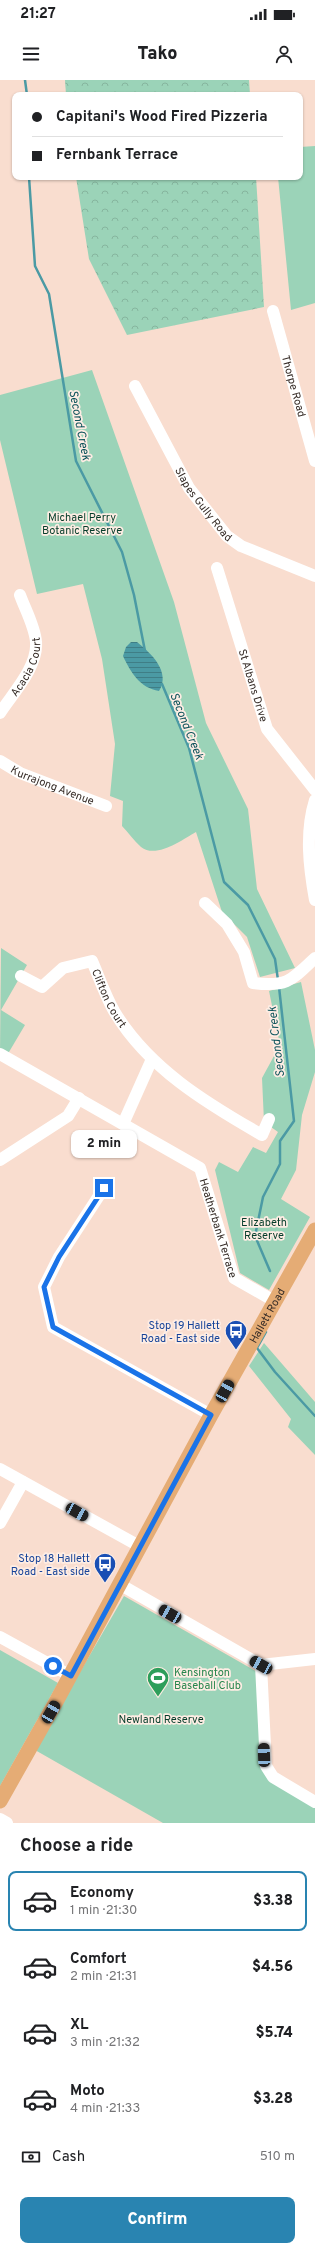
<!DOCTYPE html>
<meta charset="utf-8">
<style>
body{margin:0;font-family:Overpass,sans-serif;background:#f6f6f6;color:#202124;height:100vh;display:flex;flex-direction:column;font-size:15px;white-space:nowrap}
*{box-sizing:border-box;margin:0}
p{font-size:13px;color:#757577}
.icon{flex:none;width:22px;height:22px;fill:none;stroke:currentColor;stroke-width:2;stroke-linecap:round;stroke-linejoin:round}
.map{position:relative;height:1743px;overflow:hidden}
.panel{display:flex;flex-direction:column;background:#fff;flex:1}
.panel>*{flex:none}
.hud{position:absolute;left:12px;top:12px;width:291px;height:88px;border-radius:8px;box-shadow:0 1px 3px #0004;display:grid;align-content:center;height:88px;padding:0 20px;background:#fff}
.end{position:absolute;width:18px;height:18px;margin:-9px;border:5px solid #1a73e8;background:#fff;box-shadow:0 0 0 2px #fff}
.from{border-radius:50%}
.bubble{position:absolute;height:28px;border-radius:8px;background:#fff;box-shadow:0 1px 3px #0004;font-size:13px;font-weight:800;line-height:28px;text-align:center}
.car{position:absolute;width:12px;height:24px;margin:-12px -6px;border-radius:5px;box-shadow:0 0 3px 1px #0007;background:linear-gradient(#222 24%,#8ab4d8 0 40%,#222 0 76%,#8ab4d8 0 86%,#222 0)}
.hud b{display:flex;align-items:center;gap:14px;height:38px;font-size:15px}
.hud b+b{border-top:1px solid #e0e0e0}
.hud i{width:10px;height:10px;background:#202124}
ul{padding:0;list-style:none}
li{display:flex;align-items:center;gap:12px;height:60px;margin:0 8px 6px;padding:0 12px;border:2px solid transparent;border-radius:8px}
li div{flex:1}
li b{display:block;font-size:15px}
li em{font-style:normal;font-weight:800}
li.selected{border-color:#2984b1}
li>.icon{width:36px;height:36px;stroke-width:1.5}
h2{padding:0 20px;font-size:18px;line-height:48px}
.pay{display:flex;align-items:center;gap:10px;height:44px;padding:0 20px;font-size:15px}
.pay p{margin-inline-start:auto}
.cta{display:flex;gap:8px;margin-top:auto;padding:8px 20px}
.cta a{flex:1;height:46px;border-radius:8px;background:#2984b1;color:#fff;font-size:16px;font-weight:800;line-height:46px;text-align:center}
.status{display:flex;justify-content:space-between;align-items:center;height:28px;padding:0 20px;background:#fff;direction:ltr}
.status svg{height:11px;fill:currentColor}
header{display:flex;justify-content:space-between;align-items:center;height:52px;padding:0 20px;background:#fff;font-size:18px;font-weight:800}
.map>svg:first-child{display:block}
.forest{fill:url(#forest-crowns)}
.park{fill:#9bd3b8}
.water{fill:url(#water-rules)}
.lines{fill:none;stroke-linecap:round;stroke-linejoin:round}
.stream{stroke:#4b9aa4;stroke-width:2.5}
.minor{stroke:#fff;stroke-width:12}
.major{stroke:#e5ac75;stroke-width:15}
.route{stroke:#1a73e8;stroke-width:5}
.labels{text-anchor:middle;stroke-width:3.5;stroke-linejoin:round;paint-order:stroke}
.street-label{font-size:11px;fill:#362c27;stroke:#feede4}
.park-label{font-size:11px;fill:#043c29;stroke:#feede4}
.transit-label{font-size:11px;fill:#164399;stroke:#feede4;text-anchor:end}
.leisure-label{font-size:11px;fill:#27864d;stroke:#feede4;text-anchor:start}
.water-label{font-size:12px;font-style:italic;fill:#0d535b;stroke:#feede4}
</style>
<div class="status"><b>21:27</b><svg viewBox="0 0 49 12"><path d="M0 12V9h3v3zM5 12V6h3v6zM10 12V3h3v9zM15 12V0h3v12zM26 1h20v11H26zM47 4h2v5h-2z"/></svg></div>
<header><svg class="icon" aria-label="menu" viewBox="0 0 24 24"><path d="M4 6h16M4 12h16M4 18h16"/></svg>Tako<svg class="icon" aria-label="person" viewBox="0 0 24 24"><circle cx="12" cy="8" r="4"/><path d="M4 21q1-7 8-7t8 7"/></svg></header>
<div class="map">
<svg width="315" height="1743" viewBox="0 0 315 1743">
<defs>
<pattern id="forest-crowns" width="20" height="18" patternUnits="userSpaceOnUse"><rect width="20" height="18" fill="#9bd3b8"/><path d="M2 6a3 3 0 1 1 6 0M12 15a3 3 0 1 1 6 0" fill="none" stroke="#86b59e"/></pattern>
<pattern id="water-rules" width="6" height="5" patternUnits="userSpaceOnUse"><rect width="6" height="5" fill="#4b9aa4"/><path d="M0 2.5h6" fill="none" stroke="#3f7e86"/></pattern>
</defs>
<rect width="100%" height="100%" fill="#f9ddcf"/>
<!-- forest -->
<g class="forest">
<polygon points="65,0 249,0 250,15 66,15"/>
<polygon points="76,97 256,97 264,227 127,255 89,179"/>
</g>
<!-- park -->
<g class="park">
<polygon points="315,66 315,223 291,230 278,97 300,97 300,67"/>
<path d="M92,290L174,522L206,643L248,729L257,809L295,888L260,897L247,857L222,832L196,752C182,760 156,779 141,767C134,761 128,752 122,746L123,721L110,716L115,664L102,579L83,504L37,514L0,360V315Z"/>
<polygon points="1,868 27,885 1,930 25,945 6,977 0,974"/>
<polygon points="301,902 315,970 315,992 302,1035 296,1090 281,1119 310,1137 269,1210 240,1193 215,1090 219,1082 238,1092 253,1067 266,1073 278,1052 264,1042 262,998 280,965 269,911"/>
<polygon points="264,1263 315,1322 315,1375 288,1347 291,1339 249,1286"/>
<polygon points="124,1516 259,1593 260,1680 315,1727 315,1743 163,1743 35,1670"/>
<polygon points="0,1570 58,1603 0,1706"/>
</g>
<!-- water -->
<path class="water" d="M131,562H137C151,573 171,592 159,611C140,608 131,593 123,576L126,567Z"/>
<g class="lines">
<!-- stream -->
<g class="stream">
<polyline points="25,0 27,15"/>
<polyline points="29,97 35,186 49,214 76,381 122,472 134,515 145,571"/>
<polyline points="162,604 189,668 224,802 248,825 275,879 278,900"/>
<polyline points="270,1191 255,1156 263,1117 280,1084 280,1061 294,1041 279,907"/>
<polyline points="266,1252 257,1268 275,1292 315,1336"/>
</g>
<!-- minor -->
<g class="minor">
<path id="s1" d="M273,231L315,381"/>
<path id="s2" d="M135,306L189,408L227,456L241,466L315,496"/>
<path id="s3" d="M217,488L267,649L315,710"/>
<path id="s4" d="M0,633C13,613 38,587 36,562C35,547 25,529 20,515"/>
<path id="s5" d="M0,681L20,693L106,726"/>
<path d="M315,720C305,752 309,787 315,820"/>
<path d="M205,823L227,844L244,872L253,903C287,907 291,901 315,878"/>
<path id="s6" d="M21,896L42,907L63,888L92,881C99,897 105,915 114,931C148,988 206,1023 262,1055L269,1039"/>
<path id="s7" d="M0,974L200,1088L234,1198L276,1222"/>
<polyline points="123,1044 152,979"/>
<polyline points="0,1080 68,1036 79,1018"/>
<polyline points="104,1108 59,1177 44,1207 53,1247 211,1335"/>
<polyline points="0,1389 141,1467"/>
<polyline points="0,1443 23,1402"/>
<polyline points="121,1505 261,1585 266,1686 273,1697 315,1722"/>
<polyline points="0,1557 71,1596"/>
<polyline points="261,1585 315,1579"/>
<polyline points="0,1739 7,1743"/>
</g>
<!-- major -->
<path class="major" id="s8" d="M0,1721L57,1620L211,1335L315,1150"/>
</g>
<g class="lines">
<!-- route -->
<polyline class="route" points="53,1586 71,1596 211,1335 53,1247 44,1207 59,1177 104,1108"/>
</g>
<!-- icons -->
<defs>
<g id="bus-pin" transform="scale(1.15)"><path d="M0 17L-7.5 6A9.5 9.5 0 1 1 7.5 6Z" fill="#1a4fb4" stroke="#feede4"/><path d="M-5-6H5V4H4V6H2V4H-2V6H-4V4H-5ZM-3.5-4V0h7V-4ZM-3.5 1.2v1.5H-2V1.2ZM2 1.2v1.5H3.5V1.2Z" fill="#fff"/></g>
<g id="stadium-pin" transform="scale(1.15)"><path d="M0 17L-7.5 6A9.5 9.5 0 1 1 7.5 6Z" fill="#2e9e5b" stroke="#feede4"/><path d="M0-5a6.5 5 0 1 0 0 10a6.5 5 0 1 0 0-10ZM-3.5-1.8h7v3.6h-7Z" fill="#fff"/></g>
</defs>
<g fill-rule="evenodd">
<use href="#bus-pin" x="236" y="1251"/>
<use href="#bus-pin" x="105" y="1484"/>
<use href="#stadium-pin" x="158" y="1598"/>
</g>
<g class="labels">
<!-- street labels -->
<g class="street-label">
<text dy="4" stroke="none"><textPath href="#s1" startOffset="78">Thorpe Road</textPath></text>
<text dy="4" stroke="none"><textPath href="#s2" startOffset="137">Slapes Gully Road</textPath></text>
<text dy="4" stroke="none"><textPath href="#s4" startOffset="54">Acacia Court</textPath></text>
<text dy="4" stroke="none"><textPath href="#s3" startOffset="123">St Albans Drive</textPath></text>
<text dy="4" stroke="none"><textPath href="#s5" startOffset="58">Kurrajong Avenue</textPath></text>
<text dy="4" stroke="none"><textPath href="#s6" startOffset="123">Clifton Court</textPath></text>
<text dy="4" stroke="none"><textPath href="#s7" startOffset="293">Heatherbank Terrace</textPath></text>
<text dy="4" stroke="none"><textPath href="#s8" startOffset="554">Hallett Road</textPath></text>
</g>
<!-- park labels -->
<g class="park-label">
<text x="82" y="441">Michael Perry<tspan x="82" dy="13">Botanic Reserve</tspan></text>
<text x="264" y="1146">Elizabeth<tspan x="264" dy="13">Reserve</tspan></text>
<text x="161" y="1643">Newland Reserve</text>
</g>
<!-- transit labels -->
<g class="transit-label">
<text x="220" y="1249">Stop 19 Hallett<tspan x="220" dy="13">Road - East side</tspan></text>
<text x="90" y="1482">Stop 18 Hallett<tspan x="90" dy="13">Road - East side</tspan></text>
</g>
<!-- leisure labels -->
<g class="leisure-label">
<text x="174" y="1596">Kensington<tspan x="174" dy="13">Baseball Club</tspan></text>
</g>
<!-- water labels -->
<g class="water-label">
<text transform="translate(80 345) rotate(79)" y="4">Second Creek</text>
<text transform="translate(187 646) rotate(68)" y="4">Second Creek</text>
<text transform="translate(276 962) rotate(-97)" y="4">Second Creek</text>
</g>
</g>
</svg>
<i class="end from" style="left:53px;top:1586px"></i>
<i class="end" style="left:104px;top:1108px"></i>
<div class="bubble" style="left:71px;top:1050px;width:66px">2 min</div>
<i class="car" style="left:225px;top:1311px;rotate:29deg"></i>
<i class="car" style="left:77px;top:1432px;rotate:119deg"></i>
<i class="car" style="left:170px;top:1534px;rotate:300deg"></i>
<i class="car" style="left:261px;top:1585px;rotate:299deg"></i>
<i class="car" style="left:51px;top:1632px;rotate:30deg"></i>
<i class="car" style="left:264px;top:1675px;rotate:358deg"></i>
<div class="hud">
<b><i class="from"></i>Capitani's Wood Fired Pizzeria</b>
<b><i></i>Fernbank Terrace</b>
</div>
</div>
<section class="panel">
<h2>Choose a ride</h2>
<ul>
<li class="selected"><svg class="icon" aria-label="car" viewBox="0 0 24 24"><path d="M5 17H2v-5l4-1 3-4h7l3 4 3 1v5h-3M9 17h6M6 11h13"/><circle cx="7" cy="17" r="2"/><circle cx="17" cy="17" r="2"/></svg><div><b>Economy</b><p>1 min · 21:30</p></div><em>$3.38</em></li>
<li><svg class="icon" aria-label="car" viewBox="0 0 24 24"><path d="M5 17H2v-5l4-1 3-4h7l3 4 3 1v5h-3M9 17h6M6 11h13"/><circle cx="7" cy="17" r="2"/><circle cx="17" cy="17" r="2"/></svg><div><b>Comfort</b><p>2 min · 21:31</p></div><em>$4.56</em></li>
<li><svg class="icon" aria-label="car" viewBox="0 0 24 24"><path d="M5 17H2v-5l4-1 3-4h7l3 4 3 1v5h-3M9 17h6M6 11h13"/><circle cx="7" cy="17" r="2"/><circle cx="17" cy="17" r="2"/></svg><div><b>XL</b><p>3 min · 21:32</p></div><em>$5.74</em></li>
<li><svg class="icon" aria-label="car" viewBox="0 0 24 24"><path d="M5 17H2v-5l4-1 3-4h7l3 4 3 1v5h-3M9 17h6M6 11h13"/><circle cx="7" cy="17" r="2"/><circle cx="17" cy="17" r="2"/></svg><div><b>Moto</b><p>4 min · 21:33</p></div><em>$3.28</em></li>
</ul>
<div class="pay"><svg class="icon" aria-label="cash" viewBox="0 0 24 24"><path d="M3 7h18v10H3z"/><circle cx="12" cy="12" r="2"/></svg>Cash<p>510 m</p></div>
<div class="cta"><a>Confirm</a></div>
</section>
